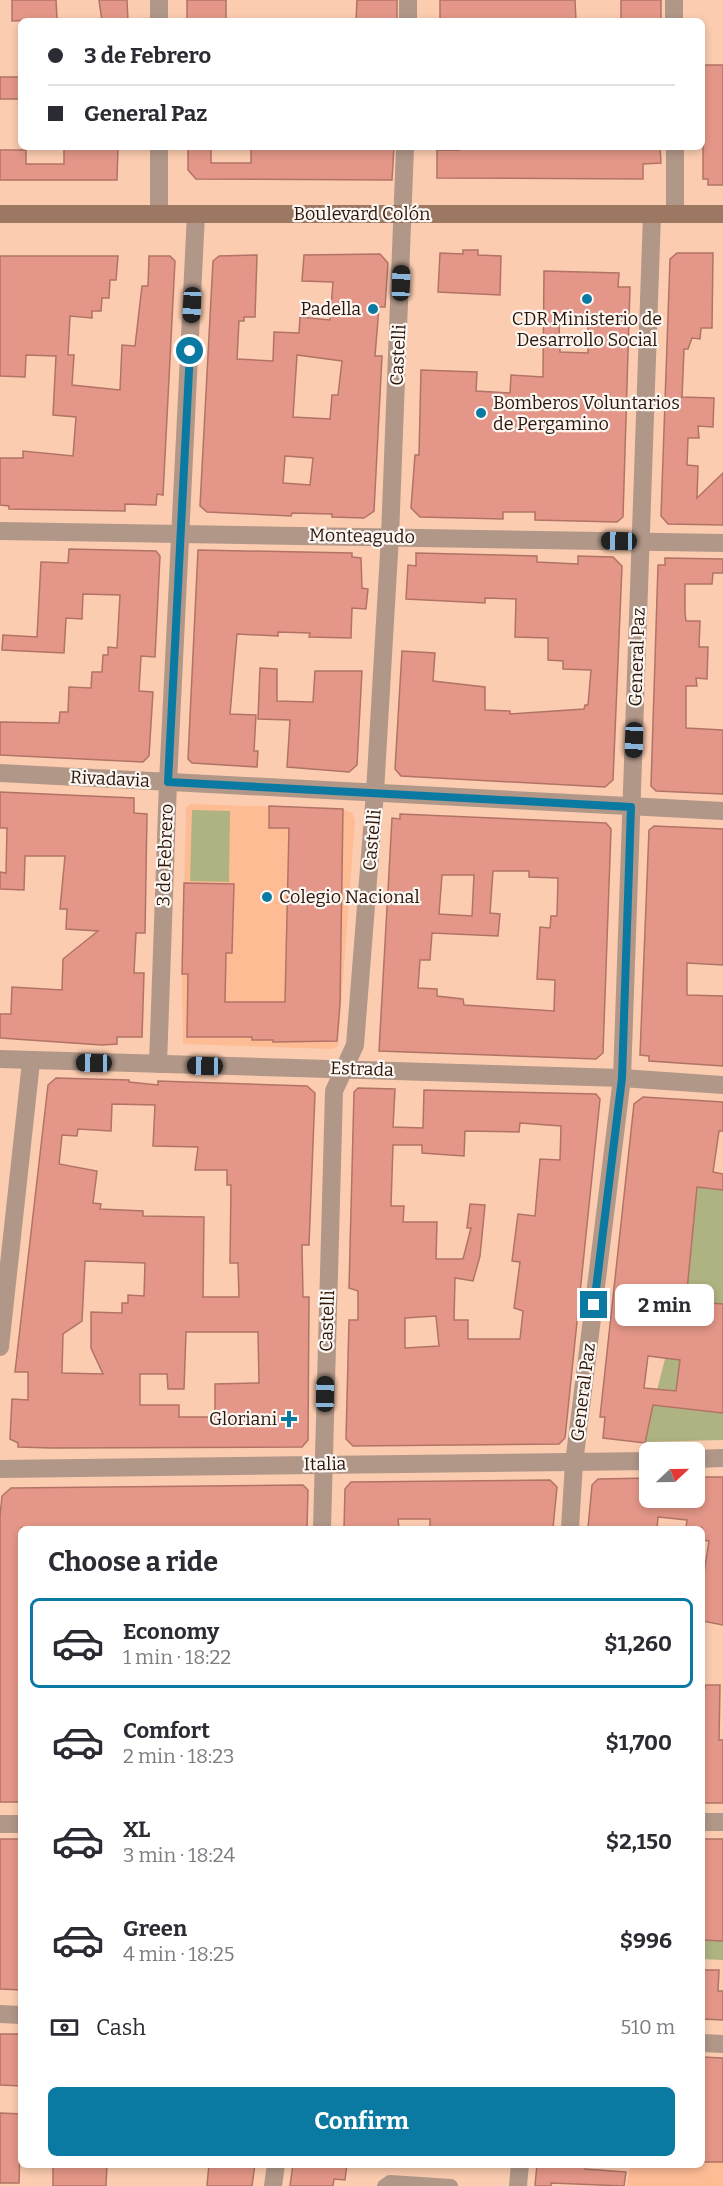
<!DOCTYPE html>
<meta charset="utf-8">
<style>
body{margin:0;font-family:Bitter,serif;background:#f7f7f7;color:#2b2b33;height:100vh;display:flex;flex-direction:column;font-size:22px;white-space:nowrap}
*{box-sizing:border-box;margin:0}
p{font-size:20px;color:#7c7c81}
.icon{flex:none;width:33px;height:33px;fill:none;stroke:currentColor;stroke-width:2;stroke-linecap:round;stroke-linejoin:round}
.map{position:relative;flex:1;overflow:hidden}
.side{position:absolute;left:18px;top:1526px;width:687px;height:642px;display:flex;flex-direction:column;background:#fff;border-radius:9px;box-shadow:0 3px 9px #0003}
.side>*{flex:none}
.banner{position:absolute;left:18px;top:18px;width:687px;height:132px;border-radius:9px;box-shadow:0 3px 9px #0003;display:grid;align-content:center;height:132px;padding:0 30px;background:#fff}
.needle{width:39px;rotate:68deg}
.controls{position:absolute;left:639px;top:1442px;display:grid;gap:12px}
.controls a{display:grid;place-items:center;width:66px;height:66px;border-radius:9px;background:#fff;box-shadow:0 3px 9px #0003;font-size:30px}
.end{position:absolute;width:27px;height:27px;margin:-14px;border:8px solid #0b7aa3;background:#fff;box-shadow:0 0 0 3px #fff}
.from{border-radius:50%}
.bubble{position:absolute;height:42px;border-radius:9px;background:#fff;box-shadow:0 3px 9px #0003;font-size:20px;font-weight:700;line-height:42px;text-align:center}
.car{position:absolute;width:18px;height:36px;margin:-18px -9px;border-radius:8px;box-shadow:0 0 4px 2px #0007;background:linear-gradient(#222 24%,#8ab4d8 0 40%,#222 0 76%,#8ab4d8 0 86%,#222 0)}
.banner b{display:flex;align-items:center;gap:21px;height:57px;font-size:22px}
.banner b+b{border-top:2px solid #e1e1e2}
.banner i{width:15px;height:15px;background:#2b2b33}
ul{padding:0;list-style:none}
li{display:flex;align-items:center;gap:18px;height:90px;margin:0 12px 9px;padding:0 18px;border:3px solid transparent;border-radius:9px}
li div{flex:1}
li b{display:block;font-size:22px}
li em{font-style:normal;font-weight:700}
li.selected{border-color:#0b7aa3}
li>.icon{width:54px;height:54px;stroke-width:1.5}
h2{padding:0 30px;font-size:27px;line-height:72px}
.pay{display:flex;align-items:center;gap:15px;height:66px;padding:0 30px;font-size:22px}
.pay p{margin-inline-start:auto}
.primary-button{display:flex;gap:12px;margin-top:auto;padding:12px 30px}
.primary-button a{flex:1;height:69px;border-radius:9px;background:#0b7aa3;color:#fff;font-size:24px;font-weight:700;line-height:69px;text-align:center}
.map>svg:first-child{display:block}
.built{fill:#febc95}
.green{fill:#afb381}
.building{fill:#e49788;stroke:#b17366;stroke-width:1.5;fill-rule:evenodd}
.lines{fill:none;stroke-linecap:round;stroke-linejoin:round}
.pedestrian{stroke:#b09788;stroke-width:14}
.minor{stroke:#b09788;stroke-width:18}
.tertiary{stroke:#b09788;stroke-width:18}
.secondary{stroke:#9c7762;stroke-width:18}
.route{stroke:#0b7aa3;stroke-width:8}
.poi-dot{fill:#0b7aa3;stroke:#fdf7f3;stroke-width:2}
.labels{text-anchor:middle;stroke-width:4.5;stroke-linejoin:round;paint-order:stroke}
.street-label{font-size:18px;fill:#2b1609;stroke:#fdf7f3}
.poi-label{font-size:18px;fill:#2b1609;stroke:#fdf7f3;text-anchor:end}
</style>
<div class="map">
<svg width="723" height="2186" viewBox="0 0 723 2186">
<rect width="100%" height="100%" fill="#fbccb0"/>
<!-- built -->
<g class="built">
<polygon points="190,804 342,809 352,813 355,820 338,1046 332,1049 183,1044 182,974 186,808"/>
<polygon points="702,2122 723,2123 723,2186 627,2186 630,2165 702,2164"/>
</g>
<!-- green -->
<g class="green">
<polygon points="192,810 230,811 229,882 190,881"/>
<polygon points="698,1170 723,1174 723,1440 644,1442 673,1327"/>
<polygon points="702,1908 723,1909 723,1960 702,1959"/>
</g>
<!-- building -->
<g class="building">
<polygon points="12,0 56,0 57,19 12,21"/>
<polygon points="99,0 127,0 128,21 102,21"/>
<rect x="187" y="0" width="39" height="21"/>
<polygon points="357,0 397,0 397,19 356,21"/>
<polygon points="440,0 575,0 576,21 440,21"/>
<rect x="621" y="0" width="40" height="21"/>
<polygon points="703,65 723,65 723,185 708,185 708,179 703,179"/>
<rect x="0" y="77" width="21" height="22"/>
<polygon points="64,147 118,147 117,180 0,180 0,150 26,150 26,164 64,164"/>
<polygon points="188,147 211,147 211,163 251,163 251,147 394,147 392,180 196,179 188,170"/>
<polygon points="460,147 660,147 661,163 643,164 643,179 437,178 437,150 460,150"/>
<polygon points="463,250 478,250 478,255 501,256 500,295 438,292 440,253 463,254"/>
<polygon points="677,253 713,253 712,328 701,328 700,339 692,338 688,349 684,349 682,397 714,398 713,427 698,426 699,438 688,438 687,465 698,466 697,498 723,473 723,525 668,524 661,516 670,259"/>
<path d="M380,254L388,263L385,307H379L375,356H382L374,511L364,518L332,517V514L292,513L291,516L207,512L200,506L213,261L219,256L257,255L255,317H244V321H239L237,359L273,361L274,332L299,333L300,317L330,320L333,282L302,281L304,255ZM297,355L342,361L338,395H332L330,419L293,417ZM285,456L313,458L310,485L283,483Z"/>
<polygon points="0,256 118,256 116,280 110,280 109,298 102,298 101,311 92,311 92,318 70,316 68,355 74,355 72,385 120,390 122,345 135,346 142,286 148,286 149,256 170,256 175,261 163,495 157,494 156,505 125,504 125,511 9,509 9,506 0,505 0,458 23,458 23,451 73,456 76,417 53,415 56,356 26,355 25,377 0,376"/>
<path d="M544,271L619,273L618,287H630L623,517L617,522L535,520V512H503V519L420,517L411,508L415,455H419L421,370L477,372L476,391L510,393L511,375L543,377ZM559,324L588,325V353L560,352Z"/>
<polygon points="69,549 156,551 160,556 155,657 141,656 139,691 153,692 149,756 143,762 0,755 0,722 59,723 60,712 68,712 69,687 91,688 92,672 102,672 103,655 108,655 108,647 117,648 120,595 83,594 82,619 66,618 64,653 2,650 3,635 37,637 41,562 68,563"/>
<polygon points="198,550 352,553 352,557 361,558 362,588 368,589 366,609 352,608 351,638 309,637 310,633 278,632 278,636 237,634 230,714 256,715 254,751 258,751 257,767 192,763 188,759"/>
<polygon points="416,553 537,556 537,562 578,564 578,556 613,557 622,566 613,780 605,787 401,776 395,769 402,651 435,653 433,681 485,687 485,710 510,711 510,714 584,709 585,705 588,705 591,670 563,669 563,661 548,660 548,638 515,637 516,599 485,598 485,603 406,599 408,565 416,566"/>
<polygon points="665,558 723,559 723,573 713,573 712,584 685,584 685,613 686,621 700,621 699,647 708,647 707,679 696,678 697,686 686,686 686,728 723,730 723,794 656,791 651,786 658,565 665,565"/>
<polygon points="260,668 277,669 277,701 311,702 313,702 315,671 362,671 357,765 349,772 287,767 290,720 258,719"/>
<polygon points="0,792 134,798 134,813 147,814 145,933 136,933 134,973 144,973 142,1037 117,1037 117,1044 102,1045 0,1038 0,1014 11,1014 12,987 62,990 63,959 98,931 66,929 67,909 60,909 65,856 25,856 24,890 0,889 0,872 6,873 7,828 0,828"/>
<polygon points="269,806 343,809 340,1004 337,1041 273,1042 273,1040 252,1040 252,1037 187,1037 188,974 182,974 184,883 234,884 232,953 226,953 225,1002 285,1002 289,828 269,828"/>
<path d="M400,814L606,823L611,829L603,1053L596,1059L379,1051L392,818L400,819ZM493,871H529V877L558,878L557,916H551L550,928L540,927L537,979L555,980L554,1011L464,1005L463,999L437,996V989L418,988L420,960H430L432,933L498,936L500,914L490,913ZM442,875H474L472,916L439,914Z"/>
<polygon points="654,826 723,829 723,965 687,963 687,995 723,996 723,1066 649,1061 649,1056 640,1055 649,830"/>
<path d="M56,1078L129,1080V1082L158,1085V1081L307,1086L315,1093L309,1245H302L303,1297H309L308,1440L302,1447L52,1448L18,1447V1443L10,1439L12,1399L28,1400V1372H15L48,1085ZM112,1104L155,1105L153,1146L198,1147L195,1170H227V1185H231L230,1263H238L239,1297H203L204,1217L143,1216V1211L100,1209L101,1204L93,1203L97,1171L59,1164L62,1135L77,1136L78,1129L111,1131ZM85,1261L145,1263L144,1296L128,1295V1303H122V1313L91,1312V1348L103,1374L62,1373L63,1334L82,1321ZM186,1332H258L259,1383L215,1384V1417H179V1405H140V1374H167L168,1389H184Z"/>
<path d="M358,1088L395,1089L393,1127L423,1128L424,1090L596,1094L600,1099L565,1438L559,1444L353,1446L346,1439L349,1320H358V1291L349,1288L354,1092ZM520,1123L561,1126L560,1160L540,1159L535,1216L518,1214L512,1261L520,1262L514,1308L523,1311L520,1339H468V1320H454L455,1278L473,1281L480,1256L485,1205L470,1204L467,1228H471L463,1259H436L437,1222H403L404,1206H391L393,1145H422V1153L464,1156L465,1131L519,1132ZM436,1316L439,1346L405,1348V1318Z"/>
<path d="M643,1097L723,1102V1131H719L713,1172L723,1174V1190L697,1187L686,1301L723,1304V1413L653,1405L645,1443L603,1438L605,1417H600L634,1104ZM648,1356L680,1360L676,1391L644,1388Z"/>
<polygon points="694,1477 723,1477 723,1625 702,1621 702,1586 709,1541 702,1540 702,1528 686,1528 687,1520 658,1517 657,1528 588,1528 592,1485 598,1479 650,1478 650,1497 694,1497"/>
<polygon points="550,1480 557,1487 553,1528 430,1528 430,1519 398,1519 399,1528 344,1528 345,1489 351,1482"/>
<polygon points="303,1485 308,1490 307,1528 21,1528 21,1802 0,1802 0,1516 2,1496 11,1488"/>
<polygon points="705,1685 720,1685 719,1740 723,1740 723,1803 702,1803 702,1689 705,1689"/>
<polygon points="0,1839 21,1839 21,1990 0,1989"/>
<polygon points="702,1839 723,1839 723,1941 702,1940"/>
<polygon points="702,1970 719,1970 718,1991 723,1991 723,2020 702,2019"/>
<polygon points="0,2034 21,2034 21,2086 0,2085"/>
<polygon points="702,2057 723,2058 723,2162 702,2162"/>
<polygon points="0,2113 21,2114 19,2183 0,2183"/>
<polygon points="53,2164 107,2164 106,2186 53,2186"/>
<polygon points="209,2164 255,2164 252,2186 207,2186"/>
<polygon points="293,2164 347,2164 345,2180 334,2179 333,2186 290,2186"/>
<polygon points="537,2164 586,2164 585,2169 626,2172 624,2186 551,2183 551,2186 535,2186"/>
</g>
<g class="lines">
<!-- pedestrian -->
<polyline class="pedestrian" points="384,2186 390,2182 451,2186"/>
<!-- minor -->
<g class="minor">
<polyline points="674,0 674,21"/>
<polyline points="159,21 159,0"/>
<polyline points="408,21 408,0"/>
<polyline points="675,147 675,214"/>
<polyline points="159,214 159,147"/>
<polyline points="0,531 723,543"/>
<polyline points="0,773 723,811"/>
<polyline points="0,1059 622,1078 723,1085"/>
<polyline points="158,1064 168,782 196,214"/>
<polyline points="0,1347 31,1062"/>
<polyline points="694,1459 723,1458"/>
<polyline points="0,1469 650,1461"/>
<polyline points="322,1528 334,1091 355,1045 375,792 390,536 405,147"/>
<polyline points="570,1528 574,1463 622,1078 652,214"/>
<polyline points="702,1822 723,1822"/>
<polyline points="0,1824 21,1824"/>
<polyline points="273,2186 276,2164"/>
<polyline points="518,2186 520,2164"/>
</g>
<!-- tertiary -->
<g class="tertiary">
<polyline points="0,2014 21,2015"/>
<polyline points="702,2043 723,2044"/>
</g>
<!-- secondary -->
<polyline class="secondary" points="0,214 723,214"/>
</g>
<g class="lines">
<!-- route -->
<polyline class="route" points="190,351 168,782 631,807 622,1078 594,1305"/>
</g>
<!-- markers -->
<g class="poi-dot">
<circle cx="587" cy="299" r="6"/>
<circle cx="373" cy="309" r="6"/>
<circle cx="481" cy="413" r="6"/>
<circle cx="267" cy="897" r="6"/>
<path d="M286 1410h6v6h6v6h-6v6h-6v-6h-6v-6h6z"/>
</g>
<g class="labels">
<!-- street labels -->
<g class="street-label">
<text x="362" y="220">Boulevard Colón</text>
<text transform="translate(398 355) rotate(-87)" y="6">Castelli</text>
<text transform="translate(362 536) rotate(1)" y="6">Monteagudo</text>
<text transform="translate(637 657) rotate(-88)" y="6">General Paz</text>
<text transform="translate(110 779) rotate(3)" y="6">Rivadavia</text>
<text transform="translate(372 840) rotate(-85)" y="6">Castelli</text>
<text transform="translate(165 855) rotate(-88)" y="6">3 de Febrero</text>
<text transform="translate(362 1069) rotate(2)" y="6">Estrada</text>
<text transform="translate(327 1321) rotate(-88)" y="6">Castelli</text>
<text transform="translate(583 1392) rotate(-83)" y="6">General Paz</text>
<text transform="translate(325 1464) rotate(-1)" y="6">Italia</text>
</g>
<!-- poi labels -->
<g class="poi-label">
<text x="361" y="315">Padella</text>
<text x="587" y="325" text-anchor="middle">CDR Ministerio de<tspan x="587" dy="21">Desarrollo Social</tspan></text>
<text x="493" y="409" text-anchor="start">Bomberos Voluntarios<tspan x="493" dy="21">de Pergamino</tspan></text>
<text x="279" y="903" text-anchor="start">Colegio Nacional</text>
<text x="277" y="1425">Gloriani</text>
</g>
</g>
</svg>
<div class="controls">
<a><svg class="needle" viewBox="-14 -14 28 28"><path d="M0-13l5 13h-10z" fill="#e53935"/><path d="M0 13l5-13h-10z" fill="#7c7c81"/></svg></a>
</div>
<i class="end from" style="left:190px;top:351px"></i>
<i class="end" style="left:594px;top:1305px"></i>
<div class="bubble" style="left:615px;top:1284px;width:99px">2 min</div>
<i class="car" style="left:401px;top:283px;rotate:2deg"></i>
<i class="car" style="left:192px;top:305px;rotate:183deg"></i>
<i class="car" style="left:619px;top:541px;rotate:271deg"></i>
<i class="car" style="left:634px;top:740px;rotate:182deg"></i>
<i class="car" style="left:94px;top:1063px;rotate:271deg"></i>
<i class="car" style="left:205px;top:1066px;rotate:271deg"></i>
<i class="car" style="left:325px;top:1394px;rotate:1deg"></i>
<div class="banner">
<b><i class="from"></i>3 de Febrero</b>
<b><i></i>General Paz</b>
</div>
<section class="side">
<h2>Choose a ride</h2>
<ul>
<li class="selected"><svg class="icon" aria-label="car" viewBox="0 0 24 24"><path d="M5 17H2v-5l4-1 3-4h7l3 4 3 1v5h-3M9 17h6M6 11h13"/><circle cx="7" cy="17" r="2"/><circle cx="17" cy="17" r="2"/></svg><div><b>Economy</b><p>1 min · 18:22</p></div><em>$1,260</em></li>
<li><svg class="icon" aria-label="car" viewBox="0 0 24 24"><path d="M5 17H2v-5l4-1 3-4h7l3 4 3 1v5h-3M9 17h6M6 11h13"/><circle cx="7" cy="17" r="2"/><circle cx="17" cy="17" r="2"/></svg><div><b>Comfort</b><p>2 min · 18:23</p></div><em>$1,700</em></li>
<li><svg class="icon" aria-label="car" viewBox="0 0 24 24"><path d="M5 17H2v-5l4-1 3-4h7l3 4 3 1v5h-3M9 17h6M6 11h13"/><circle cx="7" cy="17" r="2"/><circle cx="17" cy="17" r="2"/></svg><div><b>XL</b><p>3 min · 18:24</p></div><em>$2,150</em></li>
<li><svg class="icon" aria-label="car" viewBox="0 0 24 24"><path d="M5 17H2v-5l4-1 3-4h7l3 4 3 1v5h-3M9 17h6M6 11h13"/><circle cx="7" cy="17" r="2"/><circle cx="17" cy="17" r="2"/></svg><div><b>Green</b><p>4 min · 18:25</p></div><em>$996</em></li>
</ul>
<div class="pay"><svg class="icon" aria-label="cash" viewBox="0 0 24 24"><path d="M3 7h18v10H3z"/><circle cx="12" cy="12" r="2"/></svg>Cash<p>510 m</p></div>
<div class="primary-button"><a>Confirm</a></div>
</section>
</div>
